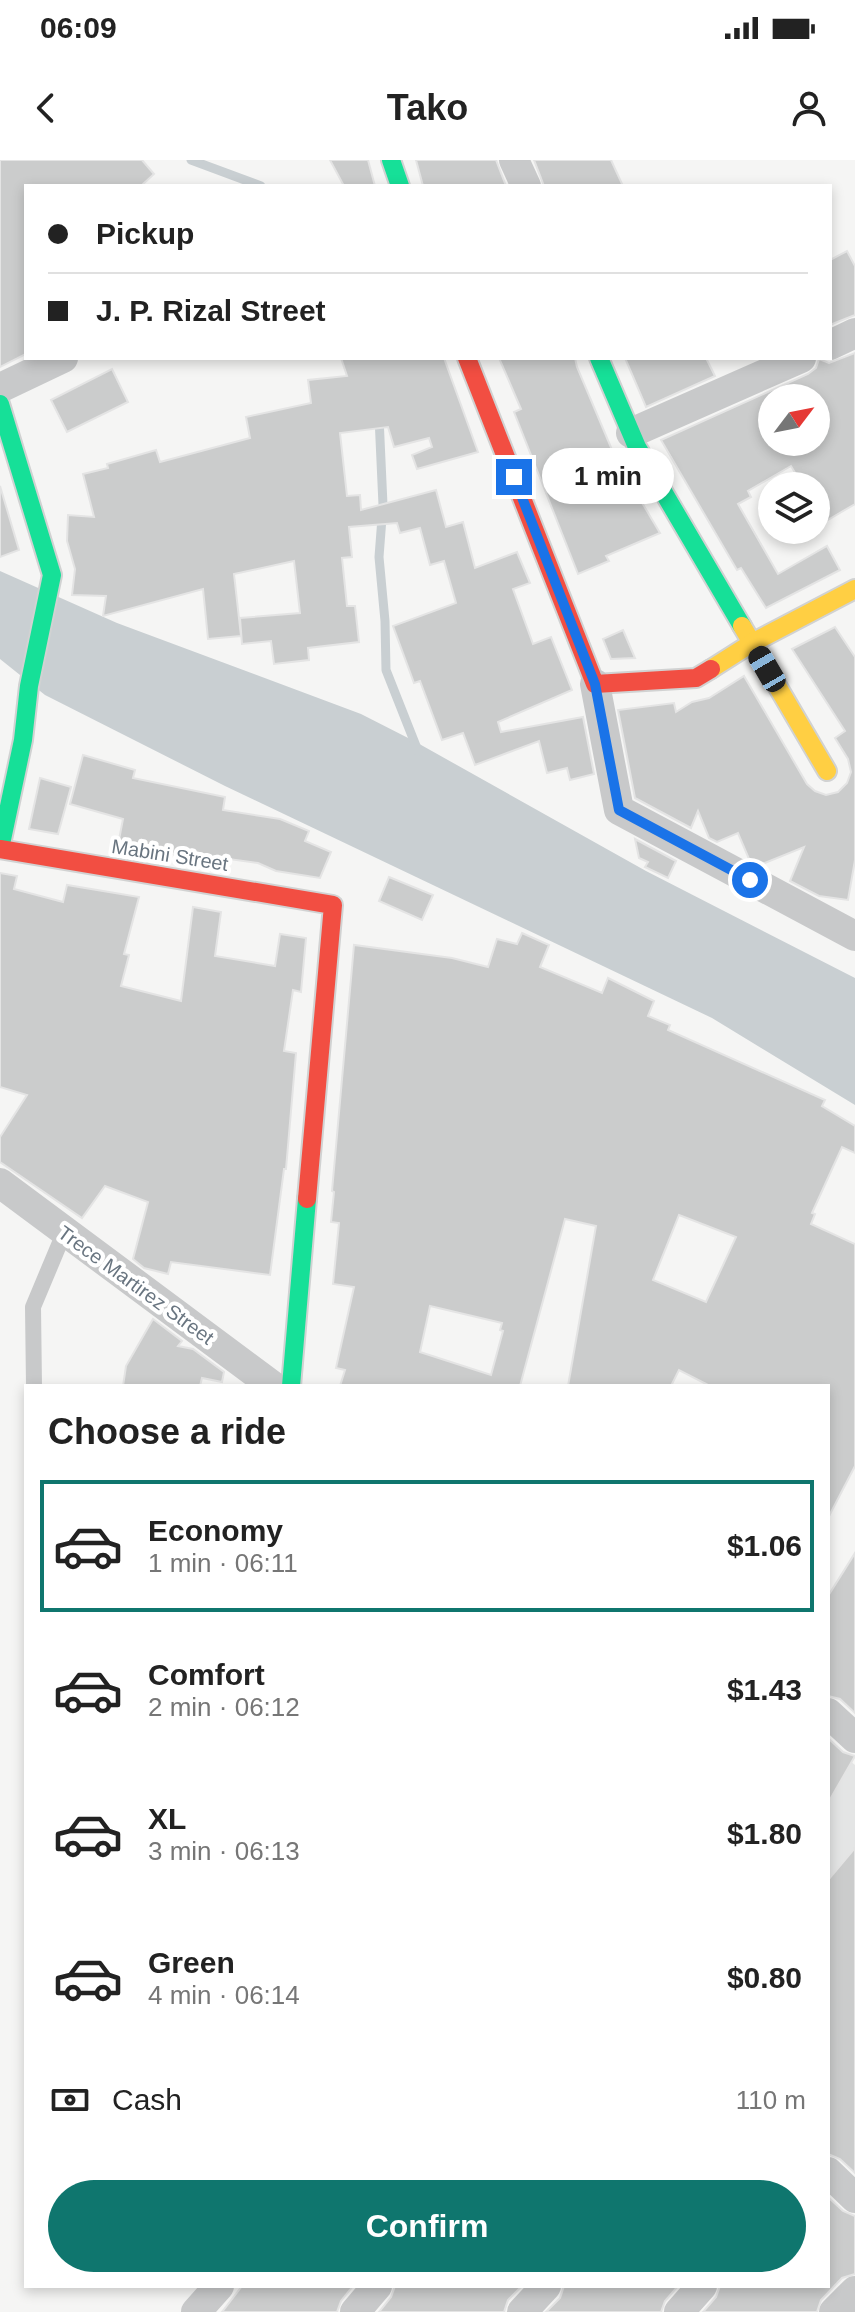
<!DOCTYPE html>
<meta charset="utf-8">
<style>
body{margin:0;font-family:Arial,sans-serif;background:#f6f6f6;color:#222;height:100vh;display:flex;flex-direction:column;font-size:30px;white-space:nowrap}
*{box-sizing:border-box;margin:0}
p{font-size:26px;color:#767676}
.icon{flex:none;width:44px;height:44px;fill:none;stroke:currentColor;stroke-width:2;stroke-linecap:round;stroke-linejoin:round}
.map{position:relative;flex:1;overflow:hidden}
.drawer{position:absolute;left:24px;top:1224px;width:806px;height:904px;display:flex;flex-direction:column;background:#fff;border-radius:0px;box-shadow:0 4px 12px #0003}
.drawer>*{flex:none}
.guide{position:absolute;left:24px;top:24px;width:808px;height:176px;border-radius:0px;box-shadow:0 4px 12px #0003;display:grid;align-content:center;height:176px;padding:0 24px;background:#fff}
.needle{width:52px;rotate:58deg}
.buttons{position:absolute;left:758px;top:224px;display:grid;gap:16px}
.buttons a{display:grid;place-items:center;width:72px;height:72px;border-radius:50%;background:#fff;box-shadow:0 4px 12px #0003;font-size:40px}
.end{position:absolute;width:36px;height:36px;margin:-18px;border:10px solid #1a73e8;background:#fff;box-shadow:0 0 0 4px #fff}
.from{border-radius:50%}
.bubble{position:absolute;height:56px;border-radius:28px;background:#fff;box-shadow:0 4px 12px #0003;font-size:26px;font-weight:700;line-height:56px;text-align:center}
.car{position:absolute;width:24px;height:48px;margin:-24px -12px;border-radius:10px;box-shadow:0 0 6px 2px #0007;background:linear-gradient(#222 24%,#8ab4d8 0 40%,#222 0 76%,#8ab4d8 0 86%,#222 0)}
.guide b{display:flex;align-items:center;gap:28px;height:76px;font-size:30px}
.guide b+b{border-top:2px solid #e0e0e0}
.guide i{width:20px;height:20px;background:#222}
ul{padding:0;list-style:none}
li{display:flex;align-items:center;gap:24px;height:132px;margin:0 16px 12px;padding:0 8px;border:4px solid transparent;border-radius:0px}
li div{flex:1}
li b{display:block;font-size:30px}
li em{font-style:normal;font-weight:700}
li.current{border-color:#0f766e}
li>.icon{width:72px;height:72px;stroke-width:1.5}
h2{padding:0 24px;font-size:36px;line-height:96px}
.pay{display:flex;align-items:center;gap:20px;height:88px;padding:0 24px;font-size:30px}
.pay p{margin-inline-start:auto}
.button{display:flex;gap:16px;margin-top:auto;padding:16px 24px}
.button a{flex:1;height:92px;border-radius:48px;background:#0f766e;color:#fff;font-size:32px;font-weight:700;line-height:92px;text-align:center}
.status{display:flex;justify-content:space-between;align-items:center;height:56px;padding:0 40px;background:#fff;direction:ltr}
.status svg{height:22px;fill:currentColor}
header{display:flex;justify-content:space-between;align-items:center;height:104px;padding:0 24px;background:#fff;font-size:36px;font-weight:700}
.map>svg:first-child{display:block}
.built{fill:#e4e5e5}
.water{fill:#c9cfd2}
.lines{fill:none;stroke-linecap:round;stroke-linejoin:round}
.stream{stroke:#c9cfd2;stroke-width:9}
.building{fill:#cbcccc;stroke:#e4e4e4;stroke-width:2;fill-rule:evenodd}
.fast-casing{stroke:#d1d2d2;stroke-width:22}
.slow-casing{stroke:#d1d2d2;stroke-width:22}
.jam-casing{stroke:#d1d2d2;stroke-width:22}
.lane{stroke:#c8c9ca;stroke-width:16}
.street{stroke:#c8c9ca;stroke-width:30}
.fast{stroke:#16e098;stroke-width:18}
.slow{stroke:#ffcf43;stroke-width:18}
.jam{stroke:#f24e42;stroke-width:18}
.route{stroke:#1a73e8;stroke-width:10}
.labels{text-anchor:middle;stroke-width:8;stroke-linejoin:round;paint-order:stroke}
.street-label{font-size:20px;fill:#697580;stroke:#fff}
</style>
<div class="status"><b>06:09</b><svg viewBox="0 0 49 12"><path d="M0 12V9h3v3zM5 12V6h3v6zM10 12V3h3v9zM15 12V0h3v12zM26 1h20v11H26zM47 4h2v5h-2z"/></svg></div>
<header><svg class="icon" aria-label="back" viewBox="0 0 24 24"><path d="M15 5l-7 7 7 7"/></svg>Tako<svg class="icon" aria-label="person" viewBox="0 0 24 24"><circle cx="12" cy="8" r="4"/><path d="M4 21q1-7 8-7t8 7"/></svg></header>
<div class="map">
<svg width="855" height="2152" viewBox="0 0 855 2152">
<rect width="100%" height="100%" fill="#f5f5f4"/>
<!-- built -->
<polygon class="built" points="828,1583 855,1605 855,1866 828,1838"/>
<!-- water -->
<polygon class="water" points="0,411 117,463 361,554 414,581 646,711 855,818 855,945 712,858 225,626 45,535 0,499"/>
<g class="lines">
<!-- stream -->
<g class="stream">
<polyline points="191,0 261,26"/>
<polyline points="379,257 383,345 379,397 385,461 386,510 418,591"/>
</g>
</g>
<!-- building -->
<g class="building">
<polygon points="0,0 142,0 154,14 141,26 26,26 26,194 0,207"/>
<polygon points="330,0 368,0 375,26 344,26"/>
<polygon points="416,0 496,0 506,26 423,26"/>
<polygon points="534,0 611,0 623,26 544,26"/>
<polygon points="847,91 855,106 855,155 830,165 830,100"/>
<path d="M855,193V344L816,367V326H803L791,306L748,331L751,337L738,344L778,414L827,386L840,410L766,448L741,408L737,410L661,280L808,214L816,208L819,199L829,203ZM772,238H816V282H772Z"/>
<polygon points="341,198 444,198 478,292 417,309 412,295 432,287 429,278 394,287 388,267 340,273 347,336 360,335 361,350 436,330 446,367 463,362 475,408 517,392 530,423 513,429 533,484 551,477 572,530 498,562 501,572 583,557 594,614 570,620 567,608 547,613 539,581 475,605 463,573 442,580 420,521 414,523 393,466 456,443 444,401 430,405 420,368 400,373 397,363 349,367 352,397 342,398 347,446 355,446 359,482 308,488 309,500 274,504 271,481 242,484 240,458 300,453 294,401 234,414 241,476 208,479 203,429 103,456 106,436 72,435 75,409 67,381 68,355 94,357 83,314 108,308 107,304 156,290 160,302 250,278 246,257 311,243 308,220 347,216"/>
<polygon points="499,198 575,198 577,207 615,297 660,373 606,396 609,401 578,414 514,252 521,249"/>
<polygon points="625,198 706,198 715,216 646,247"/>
<polygon points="112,209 128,242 67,272 51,240"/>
<polygon points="0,326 19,390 0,397"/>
<polygon points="835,467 855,497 855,700 848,740 819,736 790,721 804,687 760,705 749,699 738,673 717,682 709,678 698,651 691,668 635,638 618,550 674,543 676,552 692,542 709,538 744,516 807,624 815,631 826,635 838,632 847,623 851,612 848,599 835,578 845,571 792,489"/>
<polygon points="623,470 635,498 611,499 603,479"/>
<polygon points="83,595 135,610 133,618 225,637 223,650 280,659 309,671 305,681 331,692 320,718 276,711 258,703 215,697 214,701 118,685 123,659 70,644"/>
<polygon points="40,618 71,627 58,674 29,669"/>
<polygon points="635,679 676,701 668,718 645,707 648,702 639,698"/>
<polygon points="0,713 17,716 14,729 63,742 67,725 139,737 124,794 129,795 121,826 181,841 193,747 221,752 215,796 275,806 280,774 306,778 301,832 293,830 284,891 296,893 286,1009 284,1009 270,1115 171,1102 168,1114 144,1108 133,1099 148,1042 105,1026 82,1058 0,1002 0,977 27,935 0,927"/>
<polygon points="389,717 433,735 422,760 379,741"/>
<path d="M522,773L549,785L540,807L602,833L608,818L654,841L648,856L670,865L668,870L825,940L822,946L855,966V993L842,987L812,1053L815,1054L811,1064L855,1084V1306L828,1358V1226H710L679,1210L671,1226H568L596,1066L565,1059L520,1226H340L345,1210L336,1208L354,1127L333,1124L339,1063L331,1062L334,1032L332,1031L354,785L452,798L488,807L497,779L517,784ZM679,1055L736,1077L706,1142L653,1120ZM430,1146L502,1163L500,1170L503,1171L491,1215L420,1192Z"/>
<polygon points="153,1159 182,1181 178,1186 193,1189 224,1212 222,1222 202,1218 200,1226 123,1226 126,1206"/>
<polygon points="855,1393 855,1553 840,1539 828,1536 828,1436"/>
<polygon points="828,1578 843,1592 855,1596 828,1643"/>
<polygon points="855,1688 855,2013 840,1999 828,1994 828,1720"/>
<polygon points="828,2037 843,2051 855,2056 855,2114 842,2118 821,2140 817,2152 703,2152 716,2137 720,2126 828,2126"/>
<polygon points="242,2126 353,2126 341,2141 337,2152 222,2152"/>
<polygon points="395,2126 522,2126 508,2140 504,2152 379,2152 391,2137"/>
<polygon points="564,2126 678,2126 665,2141 661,2152 546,2152 560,2138"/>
</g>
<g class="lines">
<!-- fast casing -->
<g class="fast-casing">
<g id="fast">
<polyline points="391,0 400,26"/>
<polyline points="599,198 637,287 742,466"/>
<polyline points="0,244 52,415 29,526 23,580 0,689"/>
<polyline points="291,1226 307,1039"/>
</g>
</g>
<!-- slow casing -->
<g class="slow-casing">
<g id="slow">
<polyline points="742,466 827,611"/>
<polyline points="711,509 752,483 855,429"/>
</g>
</g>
<!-- jam casing -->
<g class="jam-casing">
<g id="jam">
<polyline points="467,198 595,524 696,518 711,509"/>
<polyline points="0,689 333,745 307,1039"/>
</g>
</g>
<!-- lane -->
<polyline class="lane" points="34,1226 33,1147 64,1073"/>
<!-- street -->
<g class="street">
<polyline points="514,0 526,26"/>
<polyline points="830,185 855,173"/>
<polyline points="0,228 63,198"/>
<polyline points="631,273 801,198"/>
<polyline points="595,524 619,650 855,776"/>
<polyline points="0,1023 273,1226"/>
<polyline points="828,1553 855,1578"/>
<polyline points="828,2012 855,2038"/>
<polyline points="196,2152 219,2126"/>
<polyline points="355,2152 377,2126"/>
<polyline points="522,2152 546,2126"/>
<polyline points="679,2152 702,2126"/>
<polyline points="834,2152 855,2131"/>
</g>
<!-- fast -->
<use href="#fast" class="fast"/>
<!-- slow -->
<use href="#slow" class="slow"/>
<!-- jam -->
<use href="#jam" class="jam"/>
</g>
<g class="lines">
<!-- route -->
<polyline class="route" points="514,317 595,524 619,650 750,720"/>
</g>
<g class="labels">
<!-- street labels -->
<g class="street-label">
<text transform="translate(170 695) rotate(9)" y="7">Mabini Street</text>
<text transform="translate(136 1125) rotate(36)" y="7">Trece Martirez Street</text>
</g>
</g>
</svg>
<div class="buttons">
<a><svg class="needle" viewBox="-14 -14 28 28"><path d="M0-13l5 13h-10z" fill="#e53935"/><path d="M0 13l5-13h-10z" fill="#767676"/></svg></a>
<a><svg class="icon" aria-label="layers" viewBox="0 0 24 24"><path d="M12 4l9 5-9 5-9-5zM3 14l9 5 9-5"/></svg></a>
</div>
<i class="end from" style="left:750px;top:720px"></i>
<i class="end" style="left:514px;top:317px"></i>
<div class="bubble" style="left:542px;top:288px;width:132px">1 min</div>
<i class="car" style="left:767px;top:509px;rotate:330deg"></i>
<div class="guide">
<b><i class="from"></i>Pickup</b>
<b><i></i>J. P. Rizal Street</b>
</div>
<section class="drawer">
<h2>Choose a ride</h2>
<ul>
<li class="current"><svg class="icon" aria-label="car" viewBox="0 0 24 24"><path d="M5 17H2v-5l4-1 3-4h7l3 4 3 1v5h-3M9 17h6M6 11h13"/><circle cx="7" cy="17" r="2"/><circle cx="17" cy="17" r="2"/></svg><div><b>Economy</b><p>1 min · 06:11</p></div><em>$1.06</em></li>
<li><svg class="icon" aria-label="car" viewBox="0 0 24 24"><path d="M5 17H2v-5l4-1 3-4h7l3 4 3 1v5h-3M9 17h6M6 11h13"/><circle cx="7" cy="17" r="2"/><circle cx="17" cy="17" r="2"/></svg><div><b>Comfort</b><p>2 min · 06:12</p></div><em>$1.43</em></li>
<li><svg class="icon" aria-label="car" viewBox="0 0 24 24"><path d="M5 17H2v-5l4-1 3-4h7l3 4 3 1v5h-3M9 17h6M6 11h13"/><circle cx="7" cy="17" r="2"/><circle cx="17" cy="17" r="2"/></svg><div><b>XL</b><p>3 min · 06:13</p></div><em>$1.80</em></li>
<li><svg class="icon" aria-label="car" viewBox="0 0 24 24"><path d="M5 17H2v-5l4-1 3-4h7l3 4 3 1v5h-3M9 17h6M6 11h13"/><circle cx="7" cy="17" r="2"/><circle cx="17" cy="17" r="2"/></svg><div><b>Green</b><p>4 min · 06:14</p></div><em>$0.80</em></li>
</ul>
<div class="pay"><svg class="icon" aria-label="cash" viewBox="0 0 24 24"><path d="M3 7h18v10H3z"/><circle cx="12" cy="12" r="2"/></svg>Cash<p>110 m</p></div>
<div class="button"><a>Confirm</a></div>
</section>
</div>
